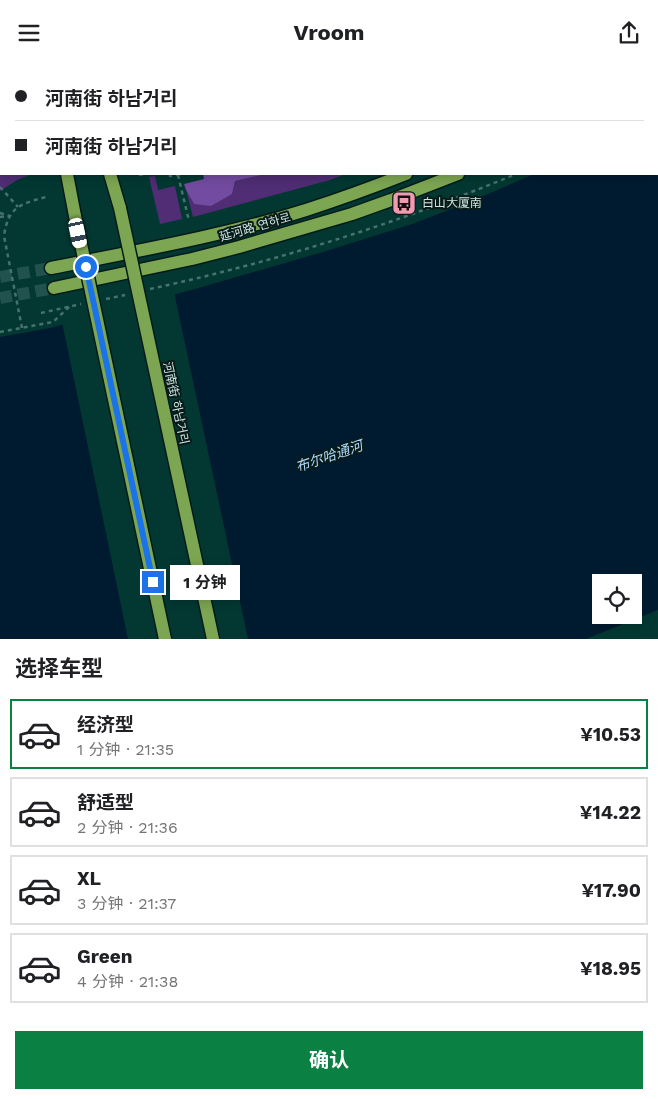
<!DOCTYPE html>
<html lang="zh">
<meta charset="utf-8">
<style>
body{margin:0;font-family:"Work Sans","Noto Sans SC","Noto Sans KR",sans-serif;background:#f2f2f2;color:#202124;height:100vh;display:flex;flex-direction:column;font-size:19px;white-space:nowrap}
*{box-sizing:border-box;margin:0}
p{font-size:16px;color:#757577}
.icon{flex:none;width:28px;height:28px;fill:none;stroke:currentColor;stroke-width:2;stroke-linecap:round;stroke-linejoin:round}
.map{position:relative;height:574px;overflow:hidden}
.drawer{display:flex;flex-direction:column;background:#fff;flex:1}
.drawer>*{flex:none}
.top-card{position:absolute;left:0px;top:0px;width:659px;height:110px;box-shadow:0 2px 12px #0003;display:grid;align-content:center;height:110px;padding:0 15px;background:#fff}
.tools{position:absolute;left:592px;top:509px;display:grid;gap:10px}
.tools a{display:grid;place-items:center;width:50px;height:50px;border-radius:0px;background:#fff;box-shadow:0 2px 12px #0003;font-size:25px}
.end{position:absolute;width:22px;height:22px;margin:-11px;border:6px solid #1a73e8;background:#fff;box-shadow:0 0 0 2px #fff}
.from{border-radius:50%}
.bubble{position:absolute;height:35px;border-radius:0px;background:#fff;box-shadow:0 2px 12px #0003;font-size:16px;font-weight:700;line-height:35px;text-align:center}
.car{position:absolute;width:15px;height:30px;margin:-15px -8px;border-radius:6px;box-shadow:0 0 4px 1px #0007;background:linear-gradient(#fff 24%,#345 0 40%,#fff 0 76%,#345 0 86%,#fff 0)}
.top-card b{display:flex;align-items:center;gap:18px;height:48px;font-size:19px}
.top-card b+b{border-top:1px solid #e0e0e0}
.top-card i{width:12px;height:12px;background:#202124}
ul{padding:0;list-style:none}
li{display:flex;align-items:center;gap:15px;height:70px;margin:0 10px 8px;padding:0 5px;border:2px solid #e0e0e0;border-radius:0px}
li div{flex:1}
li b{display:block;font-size:19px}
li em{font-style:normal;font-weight:700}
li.on{border-color:#0b8043}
li>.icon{width:45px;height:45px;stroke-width:1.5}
h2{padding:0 15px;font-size:22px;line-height:60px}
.button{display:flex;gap:10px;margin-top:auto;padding:10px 15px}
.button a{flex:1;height:58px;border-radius:0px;background:#0b8043;color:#fff;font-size:20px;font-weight:700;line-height:58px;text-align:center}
header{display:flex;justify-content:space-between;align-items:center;height:65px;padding:0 15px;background:#fff;font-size:22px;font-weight:700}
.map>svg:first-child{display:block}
.green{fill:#502d74}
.forest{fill:#734ba0}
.water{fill:#001b30;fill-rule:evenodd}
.pier{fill:#033832}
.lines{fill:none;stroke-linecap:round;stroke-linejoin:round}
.major-tunnel{stroke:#22524d;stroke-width:12;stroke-dasharray:12 6;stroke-linecap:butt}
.minor-casing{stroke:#041c19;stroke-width:15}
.major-casing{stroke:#041c19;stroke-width:15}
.path{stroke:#47726d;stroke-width:2.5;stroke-dasharray:4 4;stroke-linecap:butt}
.minor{stroke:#47756e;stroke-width:12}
.major{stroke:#7da652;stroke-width:12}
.major-bridge-casing{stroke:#041c19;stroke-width:15;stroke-linecap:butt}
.major-bridge{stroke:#7da652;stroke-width:12}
.route{stroke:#1a73e8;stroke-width:6}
.labels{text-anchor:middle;stroke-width:4;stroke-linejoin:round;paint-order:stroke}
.poi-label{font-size:12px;fill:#cfe7e3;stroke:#081b19;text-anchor:start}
.street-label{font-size:12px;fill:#cfe7e3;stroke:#081b19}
.water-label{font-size:14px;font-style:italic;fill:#aed8fb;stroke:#081b19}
</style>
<header><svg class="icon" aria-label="menu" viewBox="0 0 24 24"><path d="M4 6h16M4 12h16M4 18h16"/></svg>Vroom<svg class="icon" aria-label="share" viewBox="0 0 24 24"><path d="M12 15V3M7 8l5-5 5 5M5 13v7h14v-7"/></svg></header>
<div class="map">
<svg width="658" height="574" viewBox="0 0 658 574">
<rect width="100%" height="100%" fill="#033832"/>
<!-- green -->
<g class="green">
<polygon points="0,0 10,0 11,1 1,1 1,109 32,109 17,115 0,126"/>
<polygon points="266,109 346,109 330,115 193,152 186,125 194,139 232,129 235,116"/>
<polygon points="155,111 158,125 175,121 182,154 160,159 149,112"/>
</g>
<!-- forest -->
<polygon class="forest" points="203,109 266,109 235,116 232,129 211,141 194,139 186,125 184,119 204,114"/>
<!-- water -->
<path class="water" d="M658,46V545L586,574H0V272L50,263L195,224L323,187L412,159L472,136L534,109H658ZM601,518H634V550H601Z"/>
<!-- pier -->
<polygon class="pier" points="174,227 248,574 128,574 62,257"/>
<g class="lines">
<!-- major-tunnel -->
<g class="major-tunnel">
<polyline points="0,212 51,203"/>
<polyline points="0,233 54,223"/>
</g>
<!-- minor casing -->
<g class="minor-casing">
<g id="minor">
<polyline points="146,0 147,1"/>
<polyline points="427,0 428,1"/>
<polyline points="454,0 455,1"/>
<polyline points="264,1 264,0"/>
<polyline points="504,1 508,0"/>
</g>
</g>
<!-- major casing -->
<g class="major-casing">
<g id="major">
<polyline points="46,0 46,1"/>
<polyline points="86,0 86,1"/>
<polyline points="625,1 626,0"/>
<polyline points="639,1 641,0"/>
<polyline points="67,109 75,151"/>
<polyline points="110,109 120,143"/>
<path d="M51,203C136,186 223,171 306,145C340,134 373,122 406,109"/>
<polyline points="54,223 192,194 239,182 352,149 391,135 458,109"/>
</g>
</g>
<!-- path -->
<g class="path">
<polyline points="0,13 1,12"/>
<polyline points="170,109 170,111 182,109"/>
<polyline points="139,110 145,109"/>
<polyline points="178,110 189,156"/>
<polyline points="0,122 18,142"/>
<polyline points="0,148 9,151"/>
<polyline points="0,152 8,151"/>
<path d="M150,224C275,197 398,158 516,109"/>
<polyline points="106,234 125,230"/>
<polyline points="41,248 81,239"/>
<path d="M22,263L4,171C8,142 20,139 46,132"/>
<polyline points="0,267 53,257 69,242"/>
</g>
<!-- minor -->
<use href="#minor" class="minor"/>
<!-- major -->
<use href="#major" class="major"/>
<!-- major-bridge casing -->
<g class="major-bridge-casing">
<g id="major-bridge">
<polyline points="120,143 213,574"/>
<polyline points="75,151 165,574"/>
</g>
</g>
<!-- major-bridge -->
<use href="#major-bridge" class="major-bridge"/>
</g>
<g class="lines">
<!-- route -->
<polyline class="route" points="86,202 153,517"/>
</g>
<!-- icons -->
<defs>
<g id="bus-square" transform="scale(1.25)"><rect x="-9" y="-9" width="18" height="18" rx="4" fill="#f29ab0" stroke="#081b19"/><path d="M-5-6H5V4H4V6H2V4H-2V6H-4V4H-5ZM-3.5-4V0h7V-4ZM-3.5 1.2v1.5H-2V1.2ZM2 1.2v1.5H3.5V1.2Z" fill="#111"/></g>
</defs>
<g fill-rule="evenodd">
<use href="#bus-square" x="404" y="138"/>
</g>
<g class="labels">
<!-- poi labels -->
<g class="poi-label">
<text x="422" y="142">白山大厦南</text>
</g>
<!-- street labels -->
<g class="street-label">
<text transform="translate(255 162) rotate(-16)" y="4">延河路 연하로</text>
<text transform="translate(176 338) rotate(78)" y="4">河南街 하남거리</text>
</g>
<!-- water labels -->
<g class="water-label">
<text transform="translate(329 391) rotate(-19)" y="5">布尔哈通河</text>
</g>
</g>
</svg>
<div class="tools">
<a><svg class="icon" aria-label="locate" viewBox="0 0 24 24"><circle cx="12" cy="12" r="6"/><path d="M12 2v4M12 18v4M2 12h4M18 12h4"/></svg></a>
</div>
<i class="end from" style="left:86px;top:202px"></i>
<i class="end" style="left:153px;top:517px"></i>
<div class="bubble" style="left:170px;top:500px;width:70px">1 分钟</div>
<i class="car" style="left:78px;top:168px;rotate:168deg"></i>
<div class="top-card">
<b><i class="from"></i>河南街 하남거리</b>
<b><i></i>河南街 하남거리</b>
</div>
</div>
<section class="drawer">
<h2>选择车型</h2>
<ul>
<li class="on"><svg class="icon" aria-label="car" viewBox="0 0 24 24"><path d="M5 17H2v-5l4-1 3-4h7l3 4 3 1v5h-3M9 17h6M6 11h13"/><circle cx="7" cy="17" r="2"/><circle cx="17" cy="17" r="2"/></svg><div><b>经济型</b><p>1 分钟 · 21:35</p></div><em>¥10.53</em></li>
<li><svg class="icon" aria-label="car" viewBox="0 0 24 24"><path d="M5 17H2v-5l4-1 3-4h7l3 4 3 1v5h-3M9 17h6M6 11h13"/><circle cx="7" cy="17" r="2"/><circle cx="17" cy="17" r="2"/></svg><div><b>舒适型</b><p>2 分钟 · 21:36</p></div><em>¥14.22</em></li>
<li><svg class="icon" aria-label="car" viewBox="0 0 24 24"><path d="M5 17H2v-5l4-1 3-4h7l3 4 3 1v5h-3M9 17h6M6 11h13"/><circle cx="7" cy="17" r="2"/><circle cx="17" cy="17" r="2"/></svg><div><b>XL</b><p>3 分钟 · 21:37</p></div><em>¥17.90</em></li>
<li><svg class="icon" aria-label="car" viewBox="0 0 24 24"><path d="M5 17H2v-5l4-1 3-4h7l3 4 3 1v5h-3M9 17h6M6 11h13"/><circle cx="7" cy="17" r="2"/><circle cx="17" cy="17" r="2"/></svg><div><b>Green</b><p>4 分钟 · 21:38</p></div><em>¥18.95</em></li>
</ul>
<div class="button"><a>确认</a></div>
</section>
